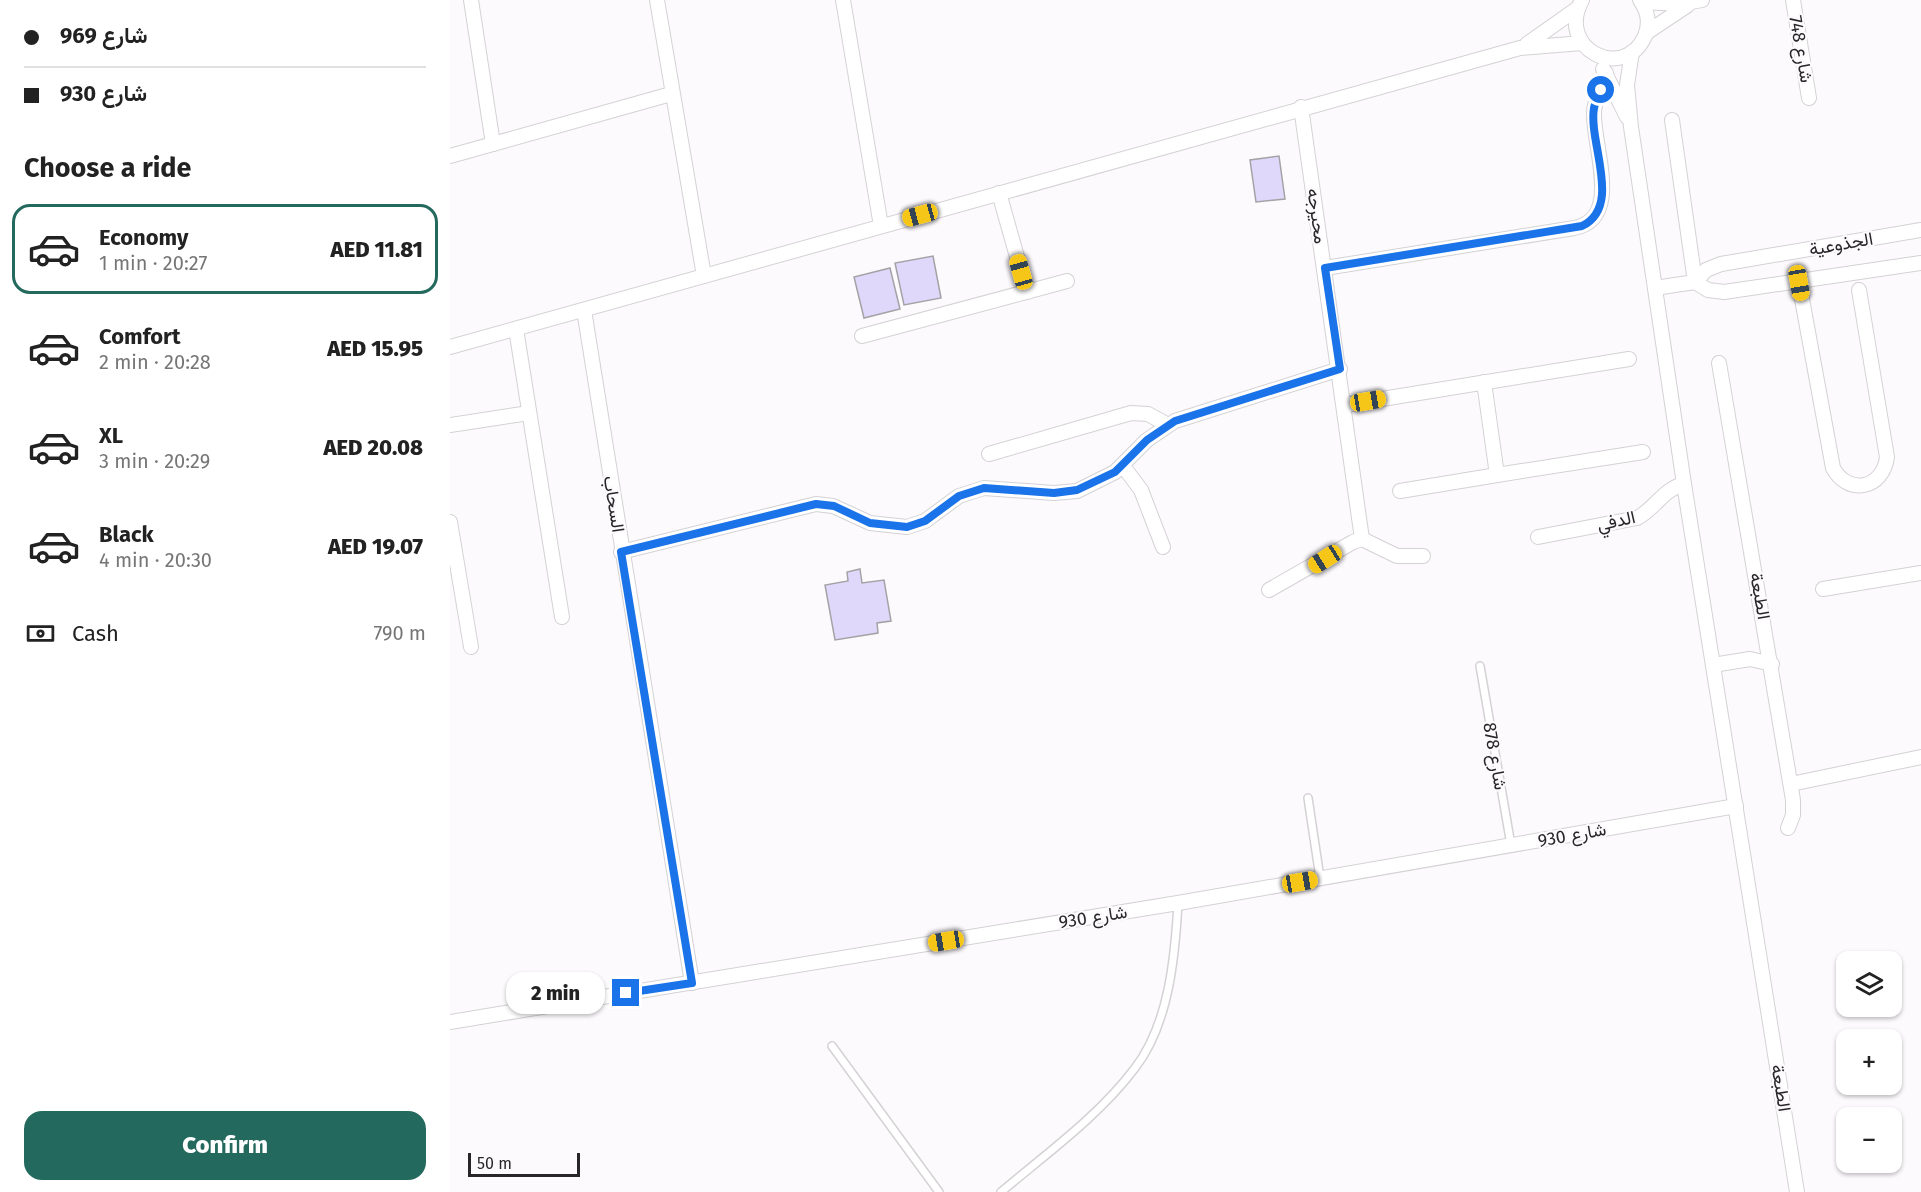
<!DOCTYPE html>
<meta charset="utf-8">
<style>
body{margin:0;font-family:"Fira Sans",Vazirmatn,sans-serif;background:#f6f6f6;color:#222;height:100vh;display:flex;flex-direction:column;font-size:22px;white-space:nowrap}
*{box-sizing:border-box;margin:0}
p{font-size:20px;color:#767676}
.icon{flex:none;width:33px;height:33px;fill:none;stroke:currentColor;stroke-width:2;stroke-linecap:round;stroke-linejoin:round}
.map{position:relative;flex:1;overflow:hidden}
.sheet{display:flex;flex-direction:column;background:#fff;width:450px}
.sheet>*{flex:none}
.guide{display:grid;align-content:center;height:132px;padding:0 24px;background:#fff}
.tools{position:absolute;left:1386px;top:951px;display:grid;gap:12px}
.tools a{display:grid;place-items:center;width:66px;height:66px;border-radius:12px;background:#fff;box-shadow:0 2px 4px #0004;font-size:30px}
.scale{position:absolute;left:18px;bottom:15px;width:112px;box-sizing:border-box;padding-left:6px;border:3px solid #282728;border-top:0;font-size:16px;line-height:21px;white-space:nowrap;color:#282728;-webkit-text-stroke:4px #fdfafd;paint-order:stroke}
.end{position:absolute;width:27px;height:27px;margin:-14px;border:8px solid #1a73e8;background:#fff;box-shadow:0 0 0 3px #fff}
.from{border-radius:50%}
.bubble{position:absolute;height:42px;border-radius:18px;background:#fff;box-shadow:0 2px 4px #0004;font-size:20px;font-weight:800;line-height:42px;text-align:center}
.car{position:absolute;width:18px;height:36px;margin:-18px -9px;border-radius:8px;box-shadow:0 0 4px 2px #0007;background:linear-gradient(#f5c518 24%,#345 0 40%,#f5c518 0 76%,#345 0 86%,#f5c518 0)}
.guide b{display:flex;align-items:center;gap:21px;height:57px;font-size:22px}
.guide b+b{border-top:2px solid #e0e0e0}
.guide i{width:15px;height:15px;background:#222}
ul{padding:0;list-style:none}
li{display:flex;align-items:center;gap:18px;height:90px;margin:0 12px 9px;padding:0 12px;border:3px solid transparent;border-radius:18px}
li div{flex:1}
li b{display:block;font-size:22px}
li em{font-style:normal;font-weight:800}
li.selected{border-color:#24695d}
li>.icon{width:54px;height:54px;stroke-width:1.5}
h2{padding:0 24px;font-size:27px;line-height:72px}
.pay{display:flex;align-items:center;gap:15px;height:66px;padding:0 24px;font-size:22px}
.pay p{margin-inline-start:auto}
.button{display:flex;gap:12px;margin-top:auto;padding:12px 24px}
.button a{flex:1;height:69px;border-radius:18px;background:#24695d;color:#fff;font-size:24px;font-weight:800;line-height:69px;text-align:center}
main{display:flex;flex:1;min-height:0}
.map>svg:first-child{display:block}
.building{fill:#dfd8fb;stroke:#a3a3a6;stroke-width:1.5}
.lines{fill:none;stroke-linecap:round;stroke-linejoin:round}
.lane-casing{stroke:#d4d2d4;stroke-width:10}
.street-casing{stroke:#d4d2d4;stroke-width:16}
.lane{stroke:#fff;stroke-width:7}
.street{stroke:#fff;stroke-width:14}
.route{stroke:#1a73e8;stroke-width:8}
.labels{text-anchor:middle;stroke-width:4.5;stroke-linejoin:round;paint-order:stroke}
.street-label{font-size:18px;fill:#282728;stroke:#fdfafd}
</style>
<main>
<section class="sheet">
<div class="guide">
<b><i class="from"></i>شارع 969</b>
<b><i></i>شارع 930</b>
</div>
<h2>Choose a ride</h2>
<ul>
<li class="selected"><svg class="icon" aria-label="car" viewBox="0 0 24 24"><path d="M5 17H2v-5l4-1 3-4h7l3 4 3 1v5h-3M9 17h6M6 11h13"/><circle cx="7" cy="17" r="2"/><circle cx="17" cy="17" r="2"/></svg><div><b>Economy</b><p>1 min · 20:27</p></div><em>AED 11.81</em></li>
<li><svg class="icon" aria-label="car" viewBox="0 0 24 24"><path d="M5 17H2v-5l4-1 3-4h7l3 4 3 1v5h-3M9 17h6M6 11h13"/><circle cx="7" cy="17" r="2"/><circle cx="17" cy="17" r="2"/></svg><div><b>Comfort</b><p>2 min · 20:28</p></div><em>AED 15.95</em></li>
<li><svg class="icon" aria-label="car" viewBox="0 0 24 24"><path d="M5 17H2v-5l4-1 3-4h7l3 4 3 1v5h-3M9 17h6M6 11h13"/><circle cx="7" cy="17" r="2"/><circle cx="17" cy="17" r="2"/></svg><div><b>XL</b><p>3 min · 20:29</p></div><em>AED 20.08</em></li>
<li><svg class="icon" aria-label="car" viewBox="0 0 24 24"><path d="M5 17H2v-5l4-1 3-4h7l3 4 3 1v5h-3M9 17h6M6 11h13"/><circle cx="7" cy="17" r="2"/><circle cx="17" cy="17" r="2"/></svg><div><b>Black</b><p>4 min · 20:30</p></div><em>AED 19.07</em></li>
</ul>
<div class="pay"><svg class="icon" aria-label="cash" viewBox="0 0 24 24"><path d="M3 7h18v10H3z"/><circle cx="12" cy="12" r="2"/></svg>Cash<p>790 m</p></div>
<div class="button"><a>Confirm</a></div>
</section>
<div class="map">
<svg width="1471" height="1192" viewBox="0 0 1471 1192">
<rect width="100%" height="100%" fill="#fdfafd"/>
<!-- building -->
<g class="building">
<polygon points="829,156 835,199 806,202 800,160"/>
<polygon points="483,256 491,298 454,305 445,263"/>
<polygon points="440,268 450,309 414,318 404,277"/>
<polygon points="410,569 412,583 434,580 441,621 427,623 428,633 385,640 375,585 398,581 397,572"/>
</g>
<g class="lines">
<!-- lane casing -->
<g class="lane-casing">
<g id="lane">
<polyline points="1030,666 1061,845"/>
<polyline points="858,798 870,878"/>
<polyline points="382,1046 489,1192"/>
<path d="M551,1192C596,1154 649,1116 685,1068C719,1024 725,957 728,903"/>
</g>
</g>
<!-- street casing -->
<g class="street-casing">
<g id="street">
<polyline points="21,0 43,144"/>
<polyline points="207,0 254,276"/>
<polyline points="393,0 431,226"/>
<path d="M1132,0C1105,49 1174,83 1195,36C1200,24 1198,11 1190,0"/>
<polyline points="1343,0 1359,98"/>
<polyline points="1192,2 1230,4 1252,0"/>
<polyline points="1196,33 1238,5"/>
<polyline points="1077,44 1128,8"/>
<polyline points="1182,52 1177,85 1181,127 1234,484 1347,1192"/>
<polyline points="1153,69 1177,117"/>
<polyline points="851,107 912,539"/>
<polyline points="1222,120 1245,282"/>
<polyline points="0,156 221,94"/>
<polyline points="549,193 577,292"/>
<path d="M875,268L1124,228C1173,219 1143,148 1144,113C1144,100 1152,87 1156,73"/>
<polyline points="1245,282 1258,290 1274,292 1471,263"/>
<path d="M1349,283L1383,468C1398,496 1433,489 1437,457L1409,290"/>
<polyline points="1205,288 1245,282 1256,270 1271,264 1471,230"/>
<polyline points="134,310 242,983"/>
<polyline points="66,329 112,617"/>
<polyline points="412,336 617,281"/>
<polyline points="0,347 1070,48 1132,43"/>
<polyline points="1269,363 1343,800 1343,815 1338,828"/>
<polyline points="1034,382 1047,475 1193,452"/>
<polyline points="895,405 1179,359"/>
<polyline points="0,425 79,413"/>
<polyline points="539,454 681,413 698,414 718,425"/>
<polyline points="673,466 691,490 713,547"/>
<polyline points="950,491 1047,475"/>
<polyline points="0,522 21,647"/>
<path d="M1088,537L1187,518C1205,509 1213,489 1234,484"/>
<polyline points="171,552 366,504 383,506 420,523 457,527 475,521 509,496 534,488 604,493 627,491 665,472 697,440 725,421 890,369"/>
<polyline points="1373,589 1471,573"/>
<polyline points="819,590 903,542 912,539 947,556 973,556"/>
<polyline points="1263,665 1300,659 1322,664"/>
<polyline points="1341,784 1471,757"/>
<polyline points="0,1022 728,903 1286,806"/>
</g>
</g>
<!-- lane -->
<use href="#lane" class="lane"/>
<!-- street -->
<use href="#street" class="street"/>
</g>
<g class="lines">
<!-- route -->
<path class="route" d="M176,993L242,983L171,552L366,504L384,506L420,523L457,527L475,521L509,496L534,488L604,493L627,490L665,472L697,440L725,421L890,369L875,268L1132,226C1173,206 1138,143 1144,108C1145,102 1149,96 1151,90"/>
</g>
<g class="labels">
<!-- street labels -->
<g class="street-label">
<text transform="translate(1351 49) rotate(80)" y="6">شارع 748</text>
<text transform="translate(867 216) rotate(82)" y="6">محيرجه</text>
<text transform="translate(1391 244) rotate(-10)" y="6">الجذوعية</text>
<text transform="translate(164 504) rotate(81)" y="6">السحاب</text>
<text transform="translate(1166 521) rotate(-13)" y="6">الدفي</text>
<text transform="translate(1310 596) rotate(80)" y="6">الطبعة</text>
<text transform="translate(1045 756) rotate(80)" y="6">شارع 878</text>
<text transform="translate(1122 835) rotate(-10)" y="6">شارع 930</text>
<text transform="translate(643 917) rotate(-9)" y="6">شارع 930</text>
<text transform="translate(1331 1088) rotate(81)" y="6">الطبعة</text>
</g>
</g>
</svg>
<div class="tools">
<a><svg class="icon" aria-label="layers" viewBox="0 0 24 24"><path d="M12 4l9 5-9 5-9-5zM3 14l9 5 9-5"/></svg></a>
<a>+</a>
<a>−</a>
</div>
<div class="scale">50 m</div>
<i class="end from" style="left:1151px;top:90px"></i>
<i class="end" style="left:176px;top:993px"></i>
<div class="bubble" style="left:56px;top:972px;width:99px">2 min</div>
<i class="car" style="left:470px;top:215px;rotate:255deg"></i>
<i class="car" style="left:571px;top:272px;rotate:344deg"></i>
<i class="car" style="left:1349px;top:283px;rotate:170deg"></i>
<i class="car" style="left:918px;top:401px;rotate:80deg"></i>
<i class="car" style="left:875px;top:559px;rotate:238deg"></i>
<i class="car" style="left:850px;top:882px;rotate:80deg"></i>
<i class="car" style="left:496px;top:941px;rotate:261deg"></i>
</div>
</main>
